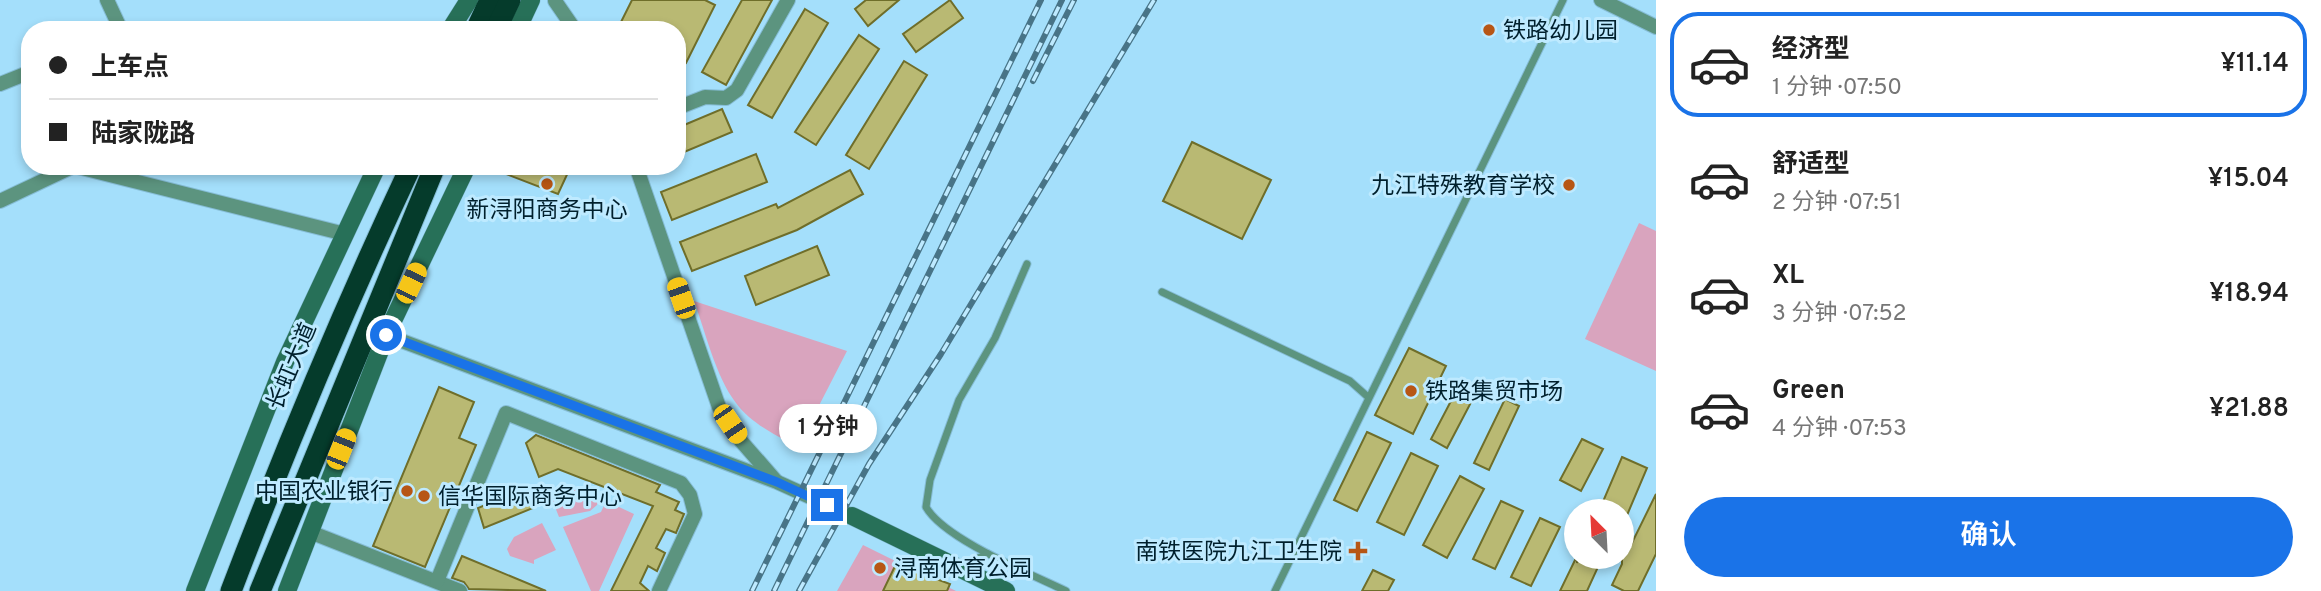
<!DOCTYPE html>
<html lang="zh">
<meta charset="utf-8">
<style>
body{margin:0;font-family:Overpass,"Noto Sans SC",sans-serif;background:#f2f2f2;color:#222;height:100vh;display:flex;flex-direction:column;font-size:26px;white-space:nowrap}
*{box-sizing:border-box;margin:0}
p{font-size:23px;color:#767676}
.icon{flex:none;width:38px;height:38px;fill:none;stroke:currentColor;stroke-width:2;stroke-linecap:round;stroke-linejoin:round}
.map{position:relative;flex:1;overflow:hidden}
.side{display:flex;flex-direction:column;background:#fff;width:665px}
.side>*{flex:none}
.hud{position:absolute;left:21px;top:21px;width:665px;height:154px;border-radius:28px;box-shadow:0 4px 10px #0003;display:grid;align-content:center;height:154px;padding:0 28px;background:#fff}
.needle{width:46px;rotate:336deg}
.controls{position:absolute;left:1564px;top:499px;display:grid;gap:14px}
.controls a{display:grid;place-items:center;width:70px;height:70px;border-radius:50%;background:#fff;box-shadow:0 4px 10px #0003;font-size:35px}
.end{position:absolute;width:32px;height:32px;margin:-16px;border:9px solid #1a73e8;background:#fff;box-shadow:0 0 0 4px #fff}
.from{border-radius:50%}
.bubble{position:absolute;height:49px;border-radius:24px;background:#fff;box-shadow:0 4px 10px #0003;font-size:23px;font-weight:600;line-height:49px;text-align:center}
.car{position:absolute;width:21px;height:42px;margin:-21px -10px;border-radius:9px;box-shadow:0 0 5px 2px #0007;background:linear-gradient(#f5c518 24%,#345 0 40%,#f5c518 0 76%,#345 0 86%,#f5c518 0)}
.hud b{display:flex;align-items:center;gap:24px;height:66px;font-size:26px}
.hud b+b{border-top:2px solid #e0e0e0}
.hud i{width:18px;height:18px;background:#222}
ul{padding:12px 0 0;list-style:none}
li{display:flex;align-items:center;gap:21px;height:105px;margin:0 14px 10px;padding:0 14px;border:4px solid transparent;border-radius:28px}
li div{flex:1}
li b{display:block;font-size:26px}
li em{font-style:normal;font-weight:600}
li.selected{border-color:#1a73e8}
li>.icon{width:63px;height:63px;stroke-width:1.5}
.action{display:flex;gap:14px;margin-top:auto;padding:14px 28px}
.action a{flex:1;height:80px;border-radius:42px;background:#1a73e8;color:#fff;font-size:28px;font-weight:600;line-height:80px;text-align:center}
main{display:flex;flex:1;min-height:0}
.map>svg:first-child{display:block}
.green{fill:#d9a4be}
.building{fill:#b9b973;stroke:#6f6e2a;stroke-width:2}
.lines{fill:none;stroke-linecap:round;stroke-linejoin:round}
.lane-casing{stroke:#86bdd6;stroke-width:9}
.street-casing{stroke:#86bdd6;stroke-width:16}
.secondary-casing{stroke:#86bdd6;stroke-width:19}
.highway-casing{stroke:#86bdd6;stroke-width:23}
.lane{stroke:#5c947f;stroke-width:7}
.street{stroke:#5c947f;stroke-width:14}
.secondary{stroke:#277058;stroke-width:18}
.highway{stroke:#053b2b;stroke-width:21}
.rail-casing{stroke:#487487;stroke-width:6}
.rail{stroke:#beeaff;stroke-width:3.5;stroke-dasharray:10;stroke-linecap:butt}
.route{stroke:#1a73e8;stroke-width:9}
.poi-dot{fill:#b75615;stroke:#beeaff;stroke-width:2.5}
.labels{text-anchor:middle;stroke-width:6;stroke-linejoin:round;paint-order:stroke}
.poi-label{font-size:23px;fill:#00202d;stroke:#beeaff;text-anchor:start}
.street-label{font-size:23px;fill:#00202d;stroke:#beeaff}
</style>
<main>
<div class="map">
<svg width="1656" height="591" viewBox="0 0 1656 591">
<rect width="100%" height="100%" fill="#a4dffb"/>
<!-- green -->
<g class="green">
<polygon points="1639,223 1656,231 1656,371 1585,339"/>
<path d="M694,301L847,351L808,427L817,434L808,452C783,439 753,426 736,403C715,375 706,333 694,301Z"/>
<polygon points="574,488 599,498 597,505 590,511 559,517 548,489"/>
<polygon points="606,501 634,514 599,591 591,591 563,527 601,512"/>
<polygon points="542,523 556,550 534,560 534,564 510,556 507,549 514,537"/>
<polygon points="863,545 956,591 837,591"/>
</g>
<!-- building -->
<g class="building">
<polygon points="632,0 705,0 715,5 686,63 677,59 677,30 617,30"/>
<polygon points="742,0 772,0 726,85 702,72"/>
<polygon points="866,0 899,0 868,26 855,9"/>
<polygon points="950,0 963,18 916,52 903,34"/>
<polygon points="805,9 828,23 772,118 748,105"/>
<polygon points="859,35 879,49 816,145 795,132"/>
<polygon points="904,61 927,75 869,169 846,155"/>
<polygon points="722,109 732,132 677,155 677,128"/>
<polygon points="1192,142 1271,180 1242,239 1163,201"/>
<polygon points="756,154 767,182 672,220 661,192"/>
<polygon points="509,166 571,166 558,194 506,174"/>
<polygon points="850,170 863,194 797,230 692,271 680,242 776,204 778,208"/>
<polygon points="817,246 829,275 756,305 745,276"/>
<polygon points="1409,348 1446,366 1413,434 1375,415"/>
<polygon points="1461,382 1477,391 1447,448 1431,439"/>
<polygon points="439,387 474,402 459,438 476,445 425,567 373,546"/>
<polygon points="1505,399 1519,406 1489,470 1474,463"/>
<polygon points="1367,432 1391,443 1357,511 1334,500"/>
<polygon points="536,435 660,485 656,492 679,502 675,510 684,514 676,533 666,529 656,548 665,553 657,571 648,566 640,583 649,591 611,591 653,506 558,469 539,477 526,443"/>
<polygon points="1582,439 1603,449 1581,491 1560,480"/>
<polygon points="1411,453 1438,466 1404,535 1377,522"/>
<polygon points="1622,457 1647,468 1622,527 1622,511 1599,511"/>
<polygon points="1460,476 1484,489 1447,558 1423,545"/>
<polygon points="528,487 533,508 484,528 478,508"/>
<polygon points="1656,494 1656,554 1638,591 1624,591 1612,585 1622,564 1622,551 1627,553"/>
<polygon points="1501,501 1523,511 1495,569 1473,559"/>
<polygon points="1540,518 1560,527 1531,586 1511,577"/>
<polygon points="462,556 546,591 469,589 464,582 452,578"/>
<polygon points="1577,556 1577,563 1579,556 1603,556 1587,591 1560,591"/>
<polygon points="896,564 950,584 947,591 883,591"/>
<polygon points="1373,570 1394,580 1388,591 1362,591"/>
</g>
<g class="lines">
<!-- lane casing -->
<g class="lane-casing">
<g id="lane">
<path d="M1027,264L995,338L959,400L930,480L926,507C944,539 1031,574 1066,591"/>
<polyline points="1162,292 1350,381 1368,397"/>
<polyline points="961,565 988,554"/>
<polyline points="1275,591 1563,0"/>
</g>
</g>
<!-- street casing -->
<g class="street-casing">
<g id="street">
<polyline points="107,0 121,30"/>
<polyline points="1601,0 1656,27"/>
<polyline points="555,1 575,30"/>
<polyline points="0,84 30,72"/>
<polyline points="677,108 705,97 726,98 737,90 788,0"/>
<polyline points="636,166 719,407 741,441 776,481"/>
<polyline points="0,201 74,166 345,234"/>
<polyline points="386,335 777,482 852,516"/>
<polyline points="310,532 460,591"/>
<polyline points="437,581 506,413 681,483 690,495 695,514 659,591"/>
</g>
</g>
<!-- secondary casing -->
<g class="secondary-casing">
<g id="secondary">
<polyline points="450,30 469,0"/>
<polyline points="517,30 531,0"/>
<polyline points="852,516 1006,591"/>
<polyline points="195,591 285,362 377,166"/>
<polyline points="287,591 386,335 467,166"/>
</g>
</g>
<!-- highway casing -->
<g class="highway-casing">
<g id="highway">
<polyline points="476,30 490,0"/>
<polyline points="496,30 510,0"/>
<path d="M231,591C286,447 345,306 411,166"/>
<polyline points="260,591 435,166"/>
</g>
</g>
<!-- lane -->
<use href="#lane" class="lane"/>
<!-- street -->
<use href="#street" class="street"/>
<!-- secondary -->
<use href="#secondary" class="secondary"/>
<!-- highway -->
<use href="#highway" class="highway"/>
<!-- rail casing -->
<g class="rail-casing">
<g id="rail">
<polyline points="1033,81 1074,0"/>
<polyline points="752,591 1041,0"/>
<polyline points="774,591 1062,0"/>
<polyline points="799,591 869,464 941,354 1154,0"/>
</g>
</g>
<!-- rail -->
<use href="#rail" class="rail"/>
</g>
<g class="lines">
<!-- route -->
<polyline class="route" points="386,335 777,482 827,505"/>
</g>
<!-- markers -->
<g class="poi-dot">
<circle cx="1489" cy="30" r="7"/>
<circle cx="547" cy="184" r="7"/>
<circle cx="1569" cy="185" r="7"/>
<circle cx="1411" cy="391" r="7"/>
<circle cx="407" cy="491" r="7"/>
<circle cx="424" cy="496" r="7"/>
<path d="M1354.5 540.5h7v7h7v7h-7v7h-7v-7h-7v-7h7z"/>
<circle cx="880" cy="568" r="7"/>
</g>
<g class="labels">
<!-- poi labels -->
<g class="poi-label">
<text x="1503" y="38">铁路幼儿园</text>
<text x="1555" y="193" text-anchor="end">九江特殊教育学校</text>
<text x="547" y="217" text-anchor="middle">新浔阳商务中心</text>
<text x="1425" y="399">铁路集贸市场</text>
<text x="393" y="499" text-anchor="end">中国农业银行</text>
<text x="438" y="504">信华国际商务中心</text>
<text x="1342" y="559" text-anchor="end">南铁医院九江卫生院</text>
<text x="894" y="576">浔南体育公园</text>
</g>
<!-- street labels -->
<g class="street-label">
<text transform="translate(291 366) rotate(-67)" y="8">长虹大道</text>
</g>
</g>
</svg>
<div class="controls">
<a><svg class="needle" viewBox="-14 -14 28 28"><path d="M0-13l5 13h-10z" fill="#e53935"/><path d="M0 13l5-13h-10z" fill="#767676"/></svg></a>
</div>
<i class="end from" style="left:386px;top:335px"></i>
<i class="end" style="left:827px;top:505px"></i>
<div class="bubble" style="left:779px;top:404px;width:98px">1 分钟</div>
<i class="car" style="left:411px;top:283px;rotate:25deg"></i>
<i class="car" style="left:681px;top:298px;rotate:341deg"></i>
<i class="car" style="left:730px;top:424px;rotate:146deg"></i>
<i class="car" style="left:341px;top:449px;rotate:22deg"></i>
<div class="hud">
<b><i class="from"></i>上车点</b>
<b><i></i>陆家陇路</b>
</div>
</div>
<section class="side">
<ul>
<li class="selected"><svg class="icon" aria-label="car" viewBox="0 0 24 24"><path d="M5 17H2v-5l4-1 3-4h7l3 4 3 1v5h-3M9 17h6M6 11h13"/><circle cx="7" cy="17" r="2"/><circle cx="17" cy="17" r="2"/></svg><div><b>经济型</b><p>1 分钟 · 07:50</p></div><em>¥11.14</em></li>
<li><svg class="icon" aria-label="car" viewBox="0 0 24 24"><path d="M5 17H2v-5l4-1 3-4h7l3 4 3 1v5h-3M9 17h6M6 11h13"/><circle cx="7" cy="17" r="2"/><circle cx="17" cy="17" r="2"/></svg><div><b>舒适型</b><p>2 分钟 · 07:51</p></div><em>¥15.04</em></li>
<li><svg class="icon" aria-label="car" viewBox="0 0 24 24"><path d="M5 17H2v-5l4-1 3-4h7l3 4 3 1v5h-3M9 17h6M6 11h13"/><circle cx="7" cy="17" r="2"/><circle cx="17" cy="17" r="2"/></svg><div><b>XL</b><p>3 分钟 · 07:52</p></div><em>¥18.94</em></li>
<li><svg class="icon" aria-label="car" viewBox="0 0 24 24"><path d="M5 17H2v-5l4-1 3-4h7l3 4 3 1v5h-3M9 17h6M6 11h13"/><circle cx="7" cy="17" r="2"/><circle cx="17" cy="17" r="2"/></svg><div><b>Green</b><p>4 分钟 · 07:53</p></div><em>¥21.88</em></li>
</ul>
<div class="action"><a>确认</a></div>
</section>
</main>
